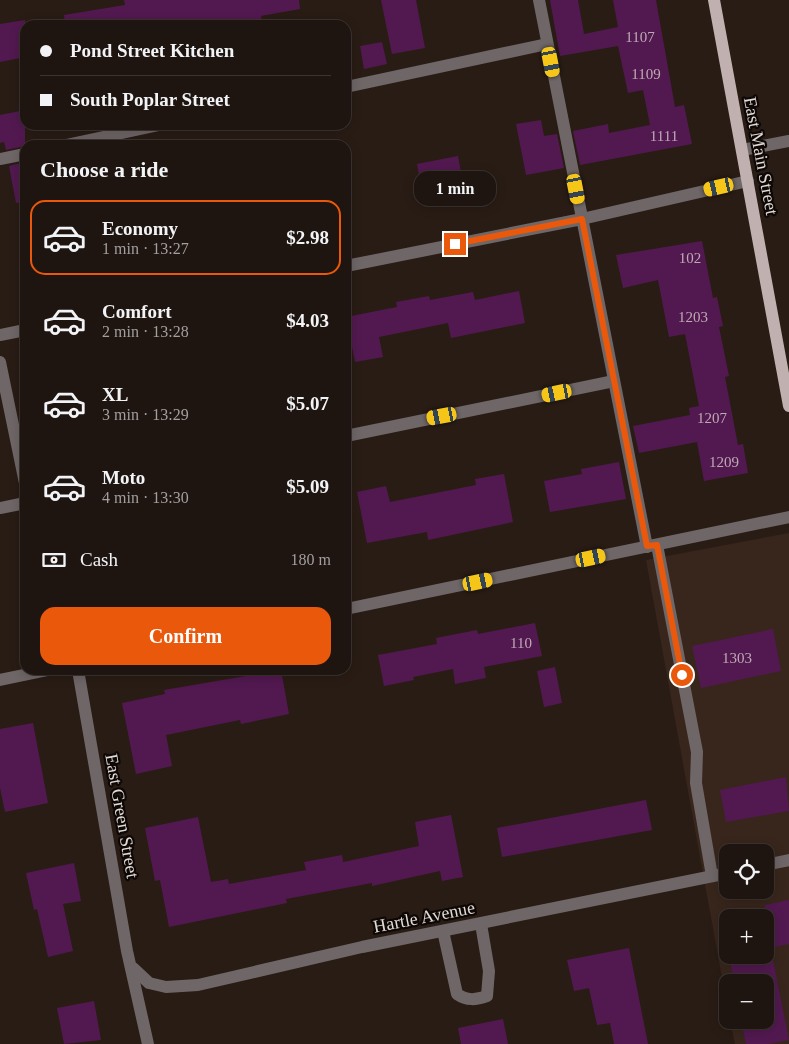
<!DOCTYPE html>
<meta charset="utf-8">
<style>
body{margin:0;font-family:Georgia,serif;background:#271e19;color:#f1f3f6;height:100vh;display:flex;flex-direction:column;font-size:19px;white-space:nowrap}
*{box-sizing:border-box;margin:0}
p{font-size:16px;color:#a19f9f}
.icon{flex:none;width:28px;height:28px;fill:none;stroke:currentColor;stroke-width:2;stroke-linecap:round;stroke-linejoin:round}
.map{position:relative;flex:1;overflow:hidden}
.sheet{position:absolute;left:20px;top:140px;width:331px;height:535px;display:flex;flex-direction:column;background:#1f1510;border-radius:15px;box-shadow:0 2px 12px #0003,0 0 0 1px #3c3430}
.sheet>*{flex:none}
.top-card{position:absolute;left:20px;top:20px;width:331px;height:110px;border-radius:15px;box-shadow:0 2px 12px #0003,0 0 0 1px #3c3430;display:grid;align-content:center;height:110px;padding:0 20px;background:#1f1510}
.controls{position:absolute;left:719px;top:844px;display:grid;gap:10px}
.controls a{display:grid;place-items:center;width:55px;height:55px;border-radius:10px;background:#1f1510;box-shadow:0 2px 12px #0003,0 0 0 1px #3c3430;font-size:25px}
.end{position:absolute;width:22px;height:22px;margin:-11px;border:6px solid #ea580c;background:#fff;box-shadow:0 0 0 2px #fff}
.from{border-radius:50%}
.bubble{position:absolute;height:35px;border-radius:15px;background:#1f1510;box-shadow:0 2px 12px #0003,0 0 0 1px #3c3430;font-size:16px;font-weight:600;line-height:35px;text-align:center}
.car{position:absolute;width:15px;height:30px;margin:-15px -8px;border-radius:6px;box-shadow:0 0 4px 1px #0007;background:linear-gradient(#f5c518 24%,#345 0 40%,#f5c518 0 76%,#345 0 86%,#f5c518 0)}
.top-card b{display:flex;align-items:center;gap:18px;height:48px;font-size:19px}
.top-card b+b{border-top:1px solid #3c3430}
.top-card i{width:12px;height:12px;background:#f1f3f6}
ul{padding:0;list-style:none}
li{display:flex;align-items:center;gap:15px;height:75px;margin:0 10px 8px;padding:0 10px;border:2px solid transparent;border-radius:15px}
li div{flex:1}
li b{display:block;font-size:19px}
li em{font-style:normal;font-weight:600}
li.selected{border-color:#ea580c}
li>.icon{width:45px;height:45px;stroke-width:1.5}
h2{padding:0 20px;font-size:22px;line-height:60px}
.pay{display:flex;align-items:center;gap:12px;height:55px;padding:0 20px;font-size:19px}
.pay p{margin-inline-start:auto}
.primary-button{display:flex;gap:10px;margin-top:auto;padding:10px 20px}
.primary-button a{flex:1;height:58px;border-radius:15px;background:#ea580c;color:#fff;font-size:20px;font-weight:600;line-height:58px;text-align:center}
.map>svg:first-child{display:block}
.built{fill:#38261c;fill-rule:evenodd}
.building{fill:#521950}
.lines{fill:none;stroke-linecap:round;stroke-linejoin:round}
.minor{stroke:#6f6767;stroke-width:12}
.major{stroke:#c1b0b0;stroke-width:12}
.route{stroke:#ea580c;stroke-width:6}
.labels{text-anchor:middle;stroke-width:4.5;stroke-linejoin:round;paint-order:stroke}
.number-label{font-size:15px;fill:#bfaab4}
.street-label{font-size:18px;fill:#e3dad5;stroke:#0d0806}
</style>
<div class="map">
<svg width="789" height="1044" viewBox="0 0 789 1044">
<rect width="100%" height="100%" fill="#291c15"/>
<!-- built -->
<path class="built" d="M789,533V1044H735L730,1020H765V982H728L727,1005L646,560ZM728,852H765V890H728ZM728,918H765V955H728Z"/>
<!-- building -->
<g class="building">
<polygon points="124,0 299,0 300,9 261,16 262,22 246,25 65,25 64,15 125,5"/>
<polygon points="381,0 416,0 425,48 392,54"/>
<polygon points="550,0 578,0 584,34 618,27 613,0 656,0 675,107 684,105 692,144 580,165 573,131 608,124 609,133 650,125 643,90 628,93 618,46 560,56"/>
<polygon points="25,20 25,57 0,62 0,24"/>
<polygon points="382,42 387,64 364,69 360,46"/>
<polygon points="25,110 25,146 6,150 4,142 0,143 0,115"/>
<polygon points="541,120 544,136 557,134 564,168 526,175 516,124"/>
<polygon points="458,156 464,189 423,197 417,164"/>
<polygon points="25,162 25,202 16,203 9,166"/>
<polygon points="702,241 713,298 717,297 723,326 719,327 729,376 725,377 738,445 743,444 748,473 704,481 697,442 639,453 633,426 690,415 689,408 699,406 685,334 669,337 658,280 623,288 616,255"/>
<polygon points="519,291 525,323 451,338 448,323 379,337 383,357 355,362 346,317 397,307 396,302 429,296 430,300 473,292 475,300"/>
<polygon points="619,462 626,499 550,512 544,481 582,474 581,469"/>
<polygon points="504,474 513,522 428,540 427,532 367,543 357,492 386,486 390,502 476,485 475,479"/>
<polygon points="535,623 542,656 484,667 486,678 455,684 453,669 413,677 414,680 384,686 378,655 437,644 436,638 477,630 478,634"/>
<polygon points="773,629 781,671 701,688 692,646"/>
<polygon points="555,667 562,703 544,707 537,671"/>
<polygon points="281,670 289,714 241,724 240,720 166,735 172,766 136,774 122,703 165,694 164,690"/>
<polygon points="33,723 48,803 5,812 0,788 0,729"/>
<polygon points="786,777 789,811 726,822 720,790"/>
<polygon points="646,800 652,830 502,857 497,828"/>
<polygon points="451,815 463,877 442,881 440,871 372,886 372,883 286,899 287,903 169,927 160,880 155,881 145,828 198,817 211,882 228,879 229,884 306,870 304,862 342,855 343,862 419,846 415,822"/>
<polygon points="74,863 81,901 63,904 73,951 48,957 37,909 34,910 26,873"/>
<polygon points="789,900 789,944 765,949 765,905"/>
<polygon points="629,948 648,1044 614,1044 610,1023 597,1025 589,988 574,991 567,960"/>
<polygon points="729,955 772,955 789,1040 768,1044 746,1044 741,1020 765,1020 765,982 734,982"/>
<polygon points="94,1001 101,1040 64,1044 57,1008"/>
<polygon points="503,1019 508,1044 461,1044 458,1028"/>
</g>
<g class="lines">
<!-- minor -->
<g class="minor">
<polyline points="539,0 647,547"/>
<polyline points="346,87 547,44"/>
<polyline points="66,145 159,125"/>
<polyline points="742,150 789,141"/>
<polyline points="0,159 25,154"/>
<polyline points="346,266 582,219 748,181"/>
<polyline points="0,335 25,330"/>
<polyline points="0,362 25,483"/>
<polyline points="346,436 614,381"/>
<polyline points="0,508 25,503"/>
<polyline points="657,545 697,752 696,783 712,876"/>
<polyline points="346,609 789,517"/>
<polyline points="78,670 127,951 148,1044"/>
<polyline points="0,680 48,670"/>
<polyline points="765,865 789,860"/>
<path d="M443,931L457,994C467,1001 476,1000 487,996L489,971L481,924"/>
<polyline points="133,968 149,983 166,987 198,985 362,947 728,873"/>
</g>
<!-- major -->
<polyline class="major" points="714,0 789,406"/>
</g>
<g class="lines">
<!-- route -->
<polyline class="route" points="455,244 582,219 647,546 657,545 682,675"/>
</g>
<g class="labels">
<!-- number labels -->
<g class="number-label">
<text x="640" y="42">1107</text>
<text x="646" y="79">1109</text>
<text x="664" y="141">1111</text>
<text x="690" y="263">102</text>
<text x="693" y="322">1203</text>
<text x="712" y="423">1207</text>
<text x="724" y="467">1209</text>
<text x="521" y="648">110</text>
<text x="737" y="663">1303</text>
</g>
<!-- street labels -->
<g class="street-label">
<text transform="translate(761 156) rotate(79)" y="6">East Main Street</text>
<text transform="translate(122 816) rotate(80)" y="6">East Green Street</text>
<text transform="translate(424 917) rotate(-11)" y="6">Hartle Avenue</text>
</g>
</g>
</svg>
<div class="controls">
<a><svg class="icon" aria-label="locate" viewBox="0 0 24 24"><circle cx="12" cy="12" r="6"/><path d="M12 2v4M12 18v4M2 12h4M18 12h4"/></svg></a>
<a>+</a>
<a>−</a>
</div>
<i class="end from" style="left:682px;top:675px"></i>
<i class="end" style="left:455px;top:244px"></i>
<div class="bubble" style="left:414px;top:171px;width:82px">1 min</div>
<i class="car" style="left:551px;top:62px;rotate:169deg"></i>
<i class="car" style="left:719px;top:187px;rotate:257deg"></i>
<i class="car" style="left:576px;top:189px;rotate:169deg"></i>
<i class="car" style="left:557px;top:393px;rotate:258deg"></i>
<i class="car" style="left:442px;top:416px;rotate:259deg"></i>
<i class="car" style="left:591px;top:558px;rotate:78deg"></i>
<i class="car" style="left:478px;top:582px;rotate:78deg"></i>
<div class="top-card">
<b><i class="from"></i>Pond Street Kitchen</b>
<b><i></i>South Poplar Street</b>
</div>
<section class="sheet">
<h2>Choose a ride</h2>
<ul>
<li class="selected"><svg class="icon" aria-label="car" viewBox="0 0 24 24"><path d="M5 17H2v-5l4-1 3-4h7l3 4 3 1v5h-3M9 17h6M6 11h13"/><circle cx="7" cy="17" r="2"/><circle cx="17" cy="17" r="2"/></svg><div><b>Economy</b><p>1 min · 13:27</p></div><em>$2.98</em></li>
<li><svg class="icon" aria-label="car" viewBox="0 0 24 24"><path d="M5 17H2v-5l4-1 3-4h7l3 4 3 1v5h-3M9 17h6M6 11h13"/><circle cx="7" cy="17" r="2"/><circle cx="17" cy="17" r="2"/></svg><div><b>Comfort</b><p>2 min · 13:28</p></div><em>$4.03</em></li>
<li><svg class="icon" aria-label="car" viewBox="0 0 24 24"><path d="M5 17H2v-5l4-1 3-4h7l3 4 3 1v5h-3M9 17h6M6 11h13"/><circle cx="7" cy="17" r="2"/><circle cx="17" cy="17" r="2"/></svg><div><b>XL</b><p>3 min · 13:29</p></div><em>$5.07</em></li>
<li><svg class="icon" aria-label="car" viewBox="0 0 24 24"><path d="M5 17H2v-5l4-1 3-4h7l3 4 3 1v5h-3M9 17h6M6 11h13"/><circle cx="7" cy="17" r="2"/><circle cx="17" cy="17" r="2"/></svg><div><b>Moto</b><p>4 min · 13:30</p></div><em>$5.09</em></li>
</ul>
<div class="pay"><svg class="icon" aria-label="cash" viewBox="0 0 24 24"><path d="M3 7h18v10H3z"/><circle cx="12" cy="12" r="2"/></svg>Cash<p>180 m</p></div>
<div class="primary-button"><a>Confirm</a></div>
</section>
</div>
